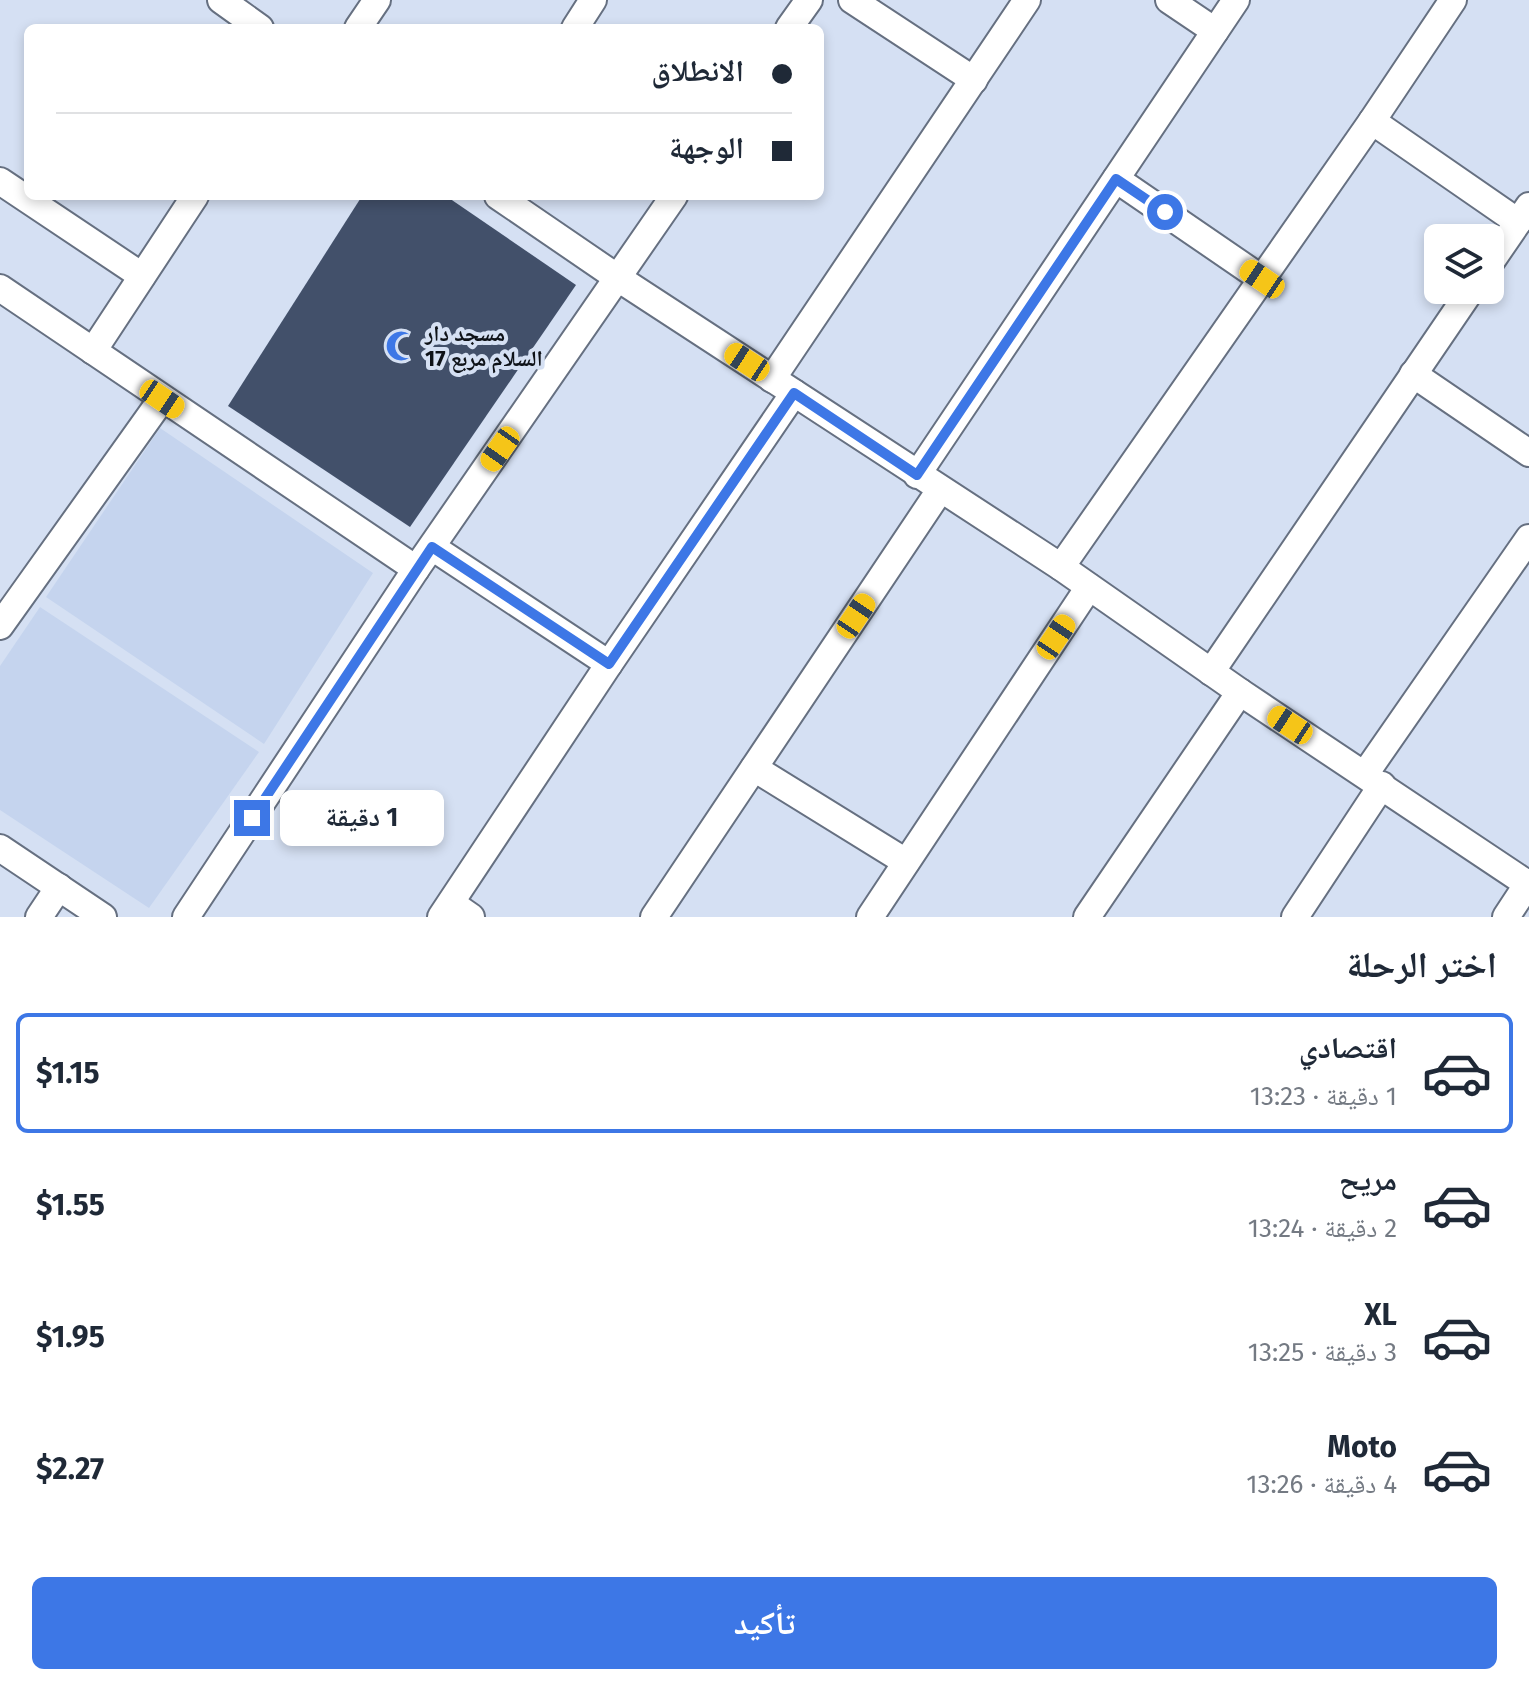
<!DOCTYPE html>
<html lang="ar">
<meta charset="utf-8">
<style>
body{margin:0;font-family:"Fira Sans","Noto Naskh Arabic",sans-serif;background:#f6f6f7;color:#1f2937;direction:rtl;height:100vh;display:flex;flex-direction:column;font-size:30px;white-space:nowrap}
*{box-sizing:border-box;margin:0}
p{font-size:26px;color:#747a83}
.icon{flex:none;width:44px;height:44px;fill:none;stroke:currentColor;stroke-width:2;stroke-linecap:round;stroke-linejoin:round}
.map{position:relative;height:917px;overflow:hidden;direction:ltr}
.sheet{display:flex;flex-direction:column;background:#fff;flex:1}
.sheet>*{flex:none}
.banner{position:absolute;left:24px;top:24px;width:800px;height:176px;border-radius:12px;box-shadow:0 4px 12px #0003;direction:rtl;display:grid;align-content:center;height:176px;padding:0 32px;background:#fff}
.buttons{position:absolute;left:1424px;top:224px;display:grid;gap:16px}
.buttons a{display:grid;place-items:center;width:80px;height:80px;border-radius:12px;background:#fff;box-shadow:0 4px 12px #0003;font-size:40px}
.end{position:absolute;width:36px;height:36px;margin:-18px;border:10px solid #3d77e6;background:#fff;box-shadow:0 0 0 4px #fff}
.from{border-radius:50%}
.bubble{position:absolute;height:56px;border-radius:12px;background:#fff;box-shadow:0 4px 12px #0003;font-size:26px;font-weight:700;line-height:56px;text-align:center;direction:rtl}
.car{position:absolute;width:24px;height:48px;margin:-24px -12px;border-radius:10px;box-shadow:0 0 6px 2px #0007;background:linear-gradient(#f5c518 24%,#345 0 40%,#f5c518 0 76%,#345 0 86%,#f5c518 0)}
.banner b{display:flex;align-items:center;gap:28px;height:76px;font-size:30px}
.banner b+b{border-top:2px solid #e0e1e3}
.banner i{width:20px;height:20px;background:#1f2937}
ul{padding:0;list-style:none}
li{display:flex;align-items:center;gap:24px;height:120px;margin:0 16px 12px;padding:0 16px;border:4px solid transparent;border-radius:12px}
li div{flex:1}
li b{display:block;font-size:30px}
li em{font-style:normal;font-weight:700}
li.on{border-color:#3d77e6}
li>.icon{width:72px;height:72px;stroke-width:1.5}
h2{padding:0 32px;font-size:36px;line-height:96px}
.cta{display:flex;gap:16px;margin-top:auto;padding:16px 32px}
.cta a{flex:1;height:92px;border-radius:12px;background:#3d77e6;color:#fff;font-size:32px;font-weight:700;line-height:92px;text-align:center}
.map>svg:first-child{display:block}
.built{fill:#c5d4ee}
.building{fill:#42506a}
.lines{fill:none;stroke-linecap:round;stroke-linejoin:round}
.street-casing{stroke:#667081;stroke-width:30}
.street{stroke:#fff;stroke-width:26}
.route{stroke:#3d77e6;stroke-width:10}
.labels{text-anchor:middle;stroke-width:8;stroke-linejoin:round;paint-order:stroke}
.poi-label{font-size:22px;font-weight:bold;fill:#0e1218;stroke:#d5e0f3;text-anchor:start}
</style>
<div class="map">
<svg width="1529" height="917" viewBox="0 0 1529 917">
<rect width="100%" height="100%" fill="#d5e0f3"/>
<!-- built -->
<g class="built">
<polygon points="160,428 373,573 264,744 46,597"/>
<polygon points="40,607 259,752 149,908 0,810 0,666"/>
</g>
<!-- building -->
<polygon class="building" points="362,196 446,196 576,285 410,527 228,406"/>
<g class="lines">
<!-- street casing -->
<g class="street-casing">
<g id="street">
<polyline points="221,0 260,28"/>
<polyline points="852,0 974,80"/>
<polyline points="1169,0 1215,31"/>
<polyline points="358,28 377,0"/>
<polyline points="575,28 593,0"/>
<polyline points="789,28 809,0"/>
<polyline points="1372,121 1518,222"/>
<polyline points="1116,179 1262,279"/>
<polyline points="0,181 142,276"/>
<polyline points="498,196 618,278 1061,567 1240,692 1529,885"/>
<polyline points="1490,263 1529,206"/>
<polyline points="0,288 416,569"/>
<polyline points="93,351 195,196"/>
<polyline points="1413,374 1529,453"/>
<polyline points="772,379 1027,0"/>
<polyline points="917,475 1236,0"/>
<polyline points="432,547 609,664"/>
<polyline points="1061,567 1372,121 1453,0"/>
<polyline points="0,626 162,399"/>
<polyline points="1211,672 1471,290"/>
<polyline points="754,768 906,862"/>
<polyline points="1365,774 1529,538"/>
<polyline points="0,848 103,917"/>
<polyline points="451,903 471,917"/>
<polyline points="39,917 59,887"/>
<polyline points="186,917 416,569 674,196"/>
<polyline points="441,917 609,664 794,393"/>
<polyline points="654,917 940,490"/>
<polyline points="870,917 1089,587"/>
<polyline points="1087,917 1240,692"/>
<polyline points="1295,917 1382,785"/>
<polyline points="1506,917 1529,882"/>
</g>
</g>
<!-- street -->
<use href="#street" class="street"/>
</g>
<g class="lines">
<!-- route -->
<polyline class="route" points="252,818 432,547 609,664 794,393 917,475 1116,179 1165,212"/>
</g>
<!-- icons -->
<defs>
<g id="mosque-bare" transform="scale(2.4)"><path d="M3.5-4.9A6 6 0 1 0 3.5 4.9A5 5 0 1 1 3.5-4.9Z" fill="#3d77e6" stroke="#d5e0f3" stroke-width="2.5" paint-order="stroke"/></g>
</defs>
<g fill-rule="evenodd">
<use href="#mosque-bare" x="401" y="346"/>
</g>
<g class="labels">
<!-- poi labels -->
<g class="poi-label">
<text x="425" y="341">مسجد دار<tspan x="425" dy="25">السلام مربع 17</tspan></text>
</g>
</g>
</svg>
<div class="buttons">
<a><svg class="icon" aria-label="layers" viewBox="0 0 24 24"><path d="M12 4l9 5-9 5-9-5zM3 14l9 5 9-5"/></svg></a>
</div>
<i class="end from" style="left:1165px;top:212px"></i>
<i class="end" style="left:252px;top:818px"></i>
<div class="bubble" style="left:280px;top:790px;width:164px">1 دقيقة</div>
<i class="car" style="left:1262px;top:279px;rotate:304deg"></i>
<i class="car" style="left:747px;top:362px;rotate:303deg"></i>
<i class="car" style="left:162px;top:399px;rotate:124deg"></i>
<i class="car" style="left:500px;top:449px;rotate:215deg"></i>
<i class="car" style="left:856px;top:616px;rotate:34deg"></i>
<i class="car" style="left:1056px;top:637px;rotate:34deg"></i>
<i class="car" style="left:1290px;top:725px;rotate:303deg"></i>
<div class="banner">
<b><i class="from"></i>الانطلاق</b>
<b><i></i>الوجهة</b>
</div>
</div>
<section class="sheet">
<h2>اختر الرحلة</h2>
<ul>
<li class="on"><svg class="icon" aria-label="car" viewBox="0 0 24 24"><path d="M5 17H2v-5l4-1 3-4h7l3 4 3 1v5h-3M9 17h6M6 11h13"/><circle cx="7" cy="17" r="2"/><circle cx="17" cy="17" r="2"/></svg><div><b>اقتصادي</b><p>1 دقيقة · 13:23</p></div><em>$1.15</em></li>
<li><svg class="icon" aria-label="car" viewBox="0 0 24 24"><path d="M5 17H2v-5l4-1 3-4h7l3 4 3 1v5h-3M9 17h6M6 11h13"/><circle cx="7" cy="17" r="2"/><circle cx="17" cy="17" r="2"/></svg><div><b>مريح</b><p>2 دقيقة · 13:24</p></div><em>$1.55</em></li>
<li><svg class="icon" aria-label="car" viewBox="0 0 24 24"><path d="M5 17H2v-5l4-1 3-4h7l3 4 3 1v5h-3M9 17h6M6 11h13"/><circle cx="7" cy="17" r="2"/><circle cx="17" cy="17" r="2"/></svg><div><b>XL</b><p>3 دقيقة · 13:25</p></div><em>$1.95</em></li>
<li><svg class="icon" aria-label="car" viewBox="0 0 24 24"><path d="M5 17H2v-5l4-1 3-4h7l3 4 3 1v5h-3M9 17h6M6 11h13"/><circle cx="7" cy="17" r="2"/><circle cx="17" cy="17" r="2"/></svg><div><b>Moto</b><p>4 دقيقة · 13:26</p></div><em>$2.27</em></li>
</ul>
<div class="cta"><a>تأكيد</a></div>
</section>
